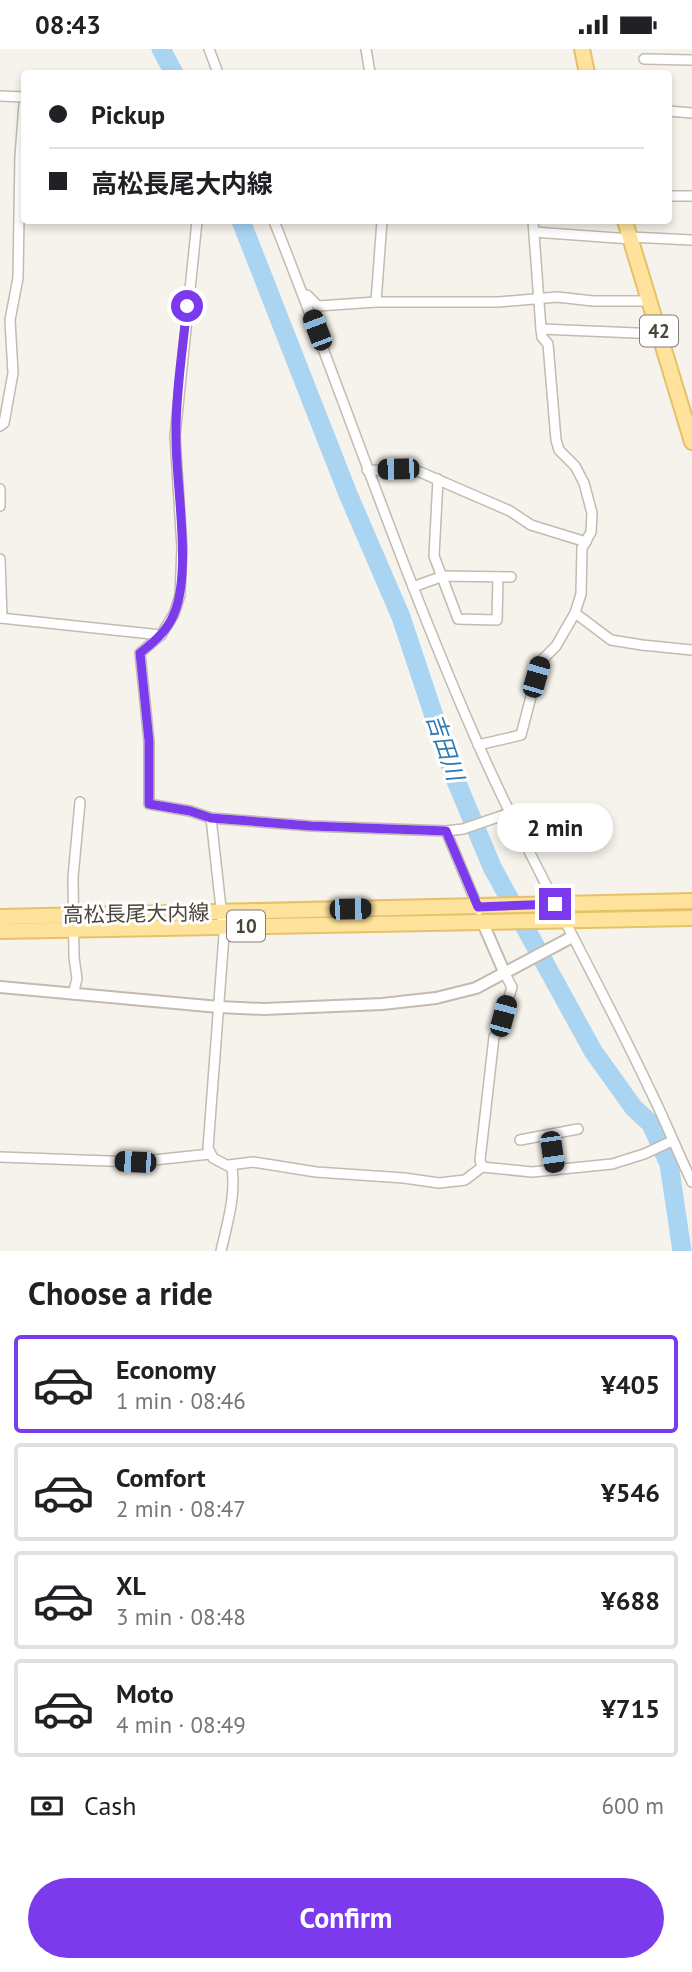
<!DOCTYPE html>
<meta charset="utf-8">
<style>
body{margin:0;font-family:"PT Sans","Noto Sans JP",sans-serif;background:#f6f6f6;color:#202124;height:100vh;display:flex;flex-direction:column;font-size:26px;white-space:nowrap}
*{box-sizing:border-box;margin:0}
p{font-size:23px;color:#757577}
.icon{flex:none;width:38px;height:38px;fill:none;stroke:currentColor;stroke-width:2;stroke-linecap:round;stroke-linejoin:round}
.map{position:relative;height:1202px;overflow:hidden}
.side{display:flex;flex-direction:column;background:#fff;flex:1}
.side>*{flex:none}
.hud{position:absolute;left:21px;top:21px;width:651px;height:154px;border-radius:7px;box-shadow:0 4px 10px #0003;display:grid;align-content:center;height:154px;padding:0 28px;background:#fff}
.end{position:absolute;width:32px;height:32px;margin:-16px;border:9px solid #7c3aed;background:#fff;box-shadow:0 0 0 4px #fff}
.from{border-radius:50%}
.bubble{position:absolute;height:49px;border-radius:24px;background:#fff;box-shadow:0 4px 10px #0003;font-size:23px;font-weight:600;line-height:49px;text-align:center}
.car{position:absolute;width:21px;height:42px;margin:-21px -10px;border-radius:9px;box-shadow:0 0 5px 2px #0007;background:linear-gradient(#222 24%,#8ab4d8 0 40%,#222 0 76%,#8ab4d8 0 86%,#222 0)}
.hud b{display:flex;align-items:center;gap:24px;height:66px;font-size:26px}
.hud b+b{border-top:2px solid #e0e0e0}
.hud i{width:18px;height:18px;background:#202124}
ul{padding:0;list-style:none}
li{display:flex;align-items:center;gap:21px;height:98px;margin:0 14px 10px;padding:0 14px;border:4px solid #e0e0e0;border-radius:7px}
li div{flex:1}
li b{display:block;font-size:26px}
li em{font-style:normal;font-weight:600}
li.selected{border-color:#7c3aed}
li>.icon{width:63px;height:63px;stroke-width:1.5}
h2{padding:0 28px;font-size:32px;line-height:84px}
.pay{display:flex;align-items:center;gap:18px;height:77px;padding:0 28px;font-size:26px}
.pay p{margin-inline-start:auto}
.cta{display:flex;gap:14px;margin-top:auto;padding:14px 28px}
.cta a{flex:1;height:80px;border-radius:42px;background:#7c3aed;color:#fff;font-size:28px;font-weight:600;line-height:80px;text-align:center}
.status{display:flex;justify-content:space-between;align-items:center;height:49px;padding:0 35px;background:#fff;direction:ltr}
.status svg{height:19px;fill:currentColor}
.map>svg:first-child{display:block}
.lines{fill:none;stroke-linecap:round;stroke-linejoin:round}
.river{stroke:#a9d4f2;stroke-width:19}
.minor-casing{stroke:#c2bbae;stroke-width:12}
.tertiary-casing{stroke:#c2bbae;stroke-width:14}
.primary-casing{stroke:#e6c16a;stroke-width:18}
.minor{stroke:#fff;stroke-width:9}
.tertiary{stroke:#fff;stroke-width:10}
.primary{stroke:#ffe39c;stroke-width:14}
.route{stroke:#7c3aed;stroke-width:9}
.labels{text-anchor:middle;stroke-width:6;stroke-linejoin:round;paint-order:stroke}
.shield{fill:#fff;stroke:#817c74;stroke-width:2}
.shield-label{font-size:19px;font-weight:bold;fill:#4b4439}
.street-label{font-size:21px;fill:#4b4439;stroke:#fff}
.water-label{font-size:23px;font-style:italic;fill:#2e7ab2;stroke:#fff}
</style>
<div class="status"><b>08:43</b><svg viewBox="0 0 49 12"><path d="M0 12V9h3v3zM5 12V6h3v6zM10 12V3h3v9zM15 12V0h3v12zM26 1h20v11H26zM47 4h2v5h-2z"/></svg></div>
<div class="map">
<svg width="692" height="1202" viewBox="0 0 692 1202">
<rect width="100%" height="100%" fill="#f6f3ec"/>
<g class="lines">
<!-- river -->
<g class="river">
<polyline points="161,0 174,24"/>
<polyline points="241,172 348,445 401,568 454,727 492,818 593,1002 633,1058 651,1075 669,1115 682,1202"/>
</g>
<!-- minor casing -->
<g class="minor-casing">
<g id="minor">
<polyline points="209,0 218,24"/>
<polyline points="366,0 370,24"/>
<polyline points="644,10 692,11"/>
<polyline points="0,47 24,48"/>
<polyline points="668,62 692,64"/>
<polyline points="668,147 692,147"/>
<polyline points="197,172 175,387 182,499 180,546 174,565 161,586 140,604 149,692 149,755 190,762 211,769 311,777 446,782 463,780 510,764"/>
<path d="M274,172C343,346 402,523 478,695C530,813 595,924 650,1041C665,1071 677,1102 692,1133"/>
<polyline points="534,183 631,190"/>
<polyline points="630,188 692,191"/>
<polyline points="307,246 318,257 376,253 498,253 557,248 593,252 650,252"/>
<polyline points="376,253 382,172"/>
<polyline points="541,280 660,285"/>
<polyline points="0,377 4,374 13,324 10,271 18,229 20,107 24,56"/>
<polyline points="367,421 420,423 510,462 531,476 586,493"/>
<polyline points="438,430 434,507 458,570 497,571 498,528"/>
<polyline points="0,440 0,457"/>
<polyline points="0,510 2,569"/>
<polyline points="413,538 443,527 511,528"/>
<polyline points="575,564 611,591 642,596 692,601"/>
<polyline points="0,569 161,586"/>
<polyline points="478,696 521,686 540,613 556,597 575,564 581,545 582,499 591,483 592,464 584,434 575,417 559,401 556,391 548,295 542,288 541,280 533,172"/>
<path d="M211,769L224,886L208,1099L213,1109L232,1119C236,1147 227,1175 221,1202"/>
<polyline points="446,782 479,861"/>
<polyline points="73,945 77,930 74,908 73,828 80,753"/>
<polyline points="549,1086 554,1121"/>
<polyline points="520,1091 578,1080"/>
<polyline points="0,1108 135,1113 210,1105"/>
<polyline points="229,1116 253,1113 316,1123 404,1129 439,1134 465,1131 482,1118 532,1123 612,1115 644,1105 672,1092"/>
<polyline points="482,1118 480,1111 494,988 499,981 512,938 505,925"/>
</g>
</g>
<!-- tertiary casing -->
<g class="tertiary-casing">
<g id="tertiary">
<polyline points="482,872 505,925"/>
<polyline points="0,938 219,958 264,960 382,955 436,949 476,939 572,888"/>
</g>
</g>
<!-- primary casing -->
<g class="primary-casing">
<g id="primary">
<polyline points="582,0 587,24"/>
<polyline points="625,172 692,393"/>
<polyline points="0,868 692,852"/>
<polyline points="0,882 692,869"/>
</g>
</g>
<!-- minor -->
<use href="#minor" class="minor"/>
<!-- tertiary -->
<use href="#tertiary" class="tertiary"/>
<!-- primary -->
<use href="#primary" class="primary"/>
</g>
<g class="lines">
<!-- route -->
<path class="route" d="M187,257C183,299 175,348 176,390C176,436 192,523 174,565C167,582 154,593 140,604L149,692V755L190,762L211,769L311,777L446,782L478,858L555,855"/>
</g>
<g class="labels">
<!-- shield labels -->
<g class="shield">
<rect x="640" y="266.5" width="38" height="31" rx="5"/>
<rect x="227" y="861.5" width="38" height="31" rx="5"/>
</g>
<g class="shield-label">
<text x="659" y="289">42</text>
<text x="246" y="884">10</text>
</g>
<!-- street labels -->
<g class="street-label">
<text transform="translate(136 865) rotate(-1)" y="7">高松長尾大内線</text>
</g>
<!-- water labels -->
<g class="water-label">
<text transform="translate(445 698) rotate(71)" y="8">吉田川</text>
</g>
</g>
</svg>
<i class="end from" style="left:187px;top:257px"></i>
<i class="end" style="left:555px;top:855px"></i>
<div class="bubble" style="left:497px;top:754px;width:116px">2 min</div>
<i class="car" style="left:317px;top:281px;rotate:339deg"></i>
<i class="car" style="left:398px;top:420px;rotate:269deg"></i>
<i class="car" style="left:536px;top:628px;rotate:16deg"></i>
<i class="car" style="left:350px;top:860px;rotate:89deg"></i>
<i class="car" style="left:503px;top:967px;rotate:15deg"></i>
<i class="car" style="left:552px;top:1103px;rotate:172deg"></i>
<i class="car" style="left:135px;top:1113px;rotate:272deg"></i>
<div class="hud">
<b><i class="from"></i>Pickup</b>
<b><i></i>高松長尾大内線</b>
</div>
</div>
<section class="side">
<h2>Choose a ride</h2>
<ul>
<li class="selected"><svg class="icon" aria-label="car" viewBox="0 0 24 24"><path d="M5 17H2v-5l4-1 3-4h7l3 4 3 1v5h-3M9 17h6M6 11h13"/><circle cx="7" cy="17" r="2"/><circle cx="17" cy="17" r="2"/></svg><div><b>Economy</b><p>1 min · 08:46</p></div><em>¥405</em></li>
<li><svg class="icon" aria-label="car" viewBox="0 0 24 24"><path d="M5 17H2v-5l4-1 3-4h7l3 4 3 1v5h-3M9 17h6M6 11h13"/><circle cx="7" cy="17" r="2"/><circle cx="17" cy="17" r="2"/></svg><div><b>Comfort</b><p>2 min · 08:47</p></div><em>¥546</em></li>
<li><svg class="icon" aria-label="car" viewBox="0 0 24 24"><path d="M5 17H2v-5l4-1 3-4h7l3 4 3 1v5h-3M9 17h6M6 11h13"/><circle cx="7" cy="17" r="2"/><circle cx="17" cy="17" r="2"/></svg><div><b>XL</b><p>3 min · 08:48</p></div><em>¥688</em></li>
<li><svg class="icon" aria-label="car" viewBox="0 0 24 24"><path d="M5 17H2v-5l4-1 3-4h7l3 4 3 1v5h-3M9 17h6M6 11h13"/><circle cx="7" cy="17" r="2"/><circle cx="17" cy="17" r="2"/></svg><div><b>Moto</b><p>4 min · 08:49</p></div><em>¥715</em></li>
</ul>
<div class="pay"><svg class="icon" aria-label="cash" viewBox="0 0 24 24"><path d="M3 7h18v10H3z"/><circle cx="12" cy="12" r="2"/></svg>Cash<p>600 m</p></div>
<div class="cta"><a>Confirm</a></div>
</section>
